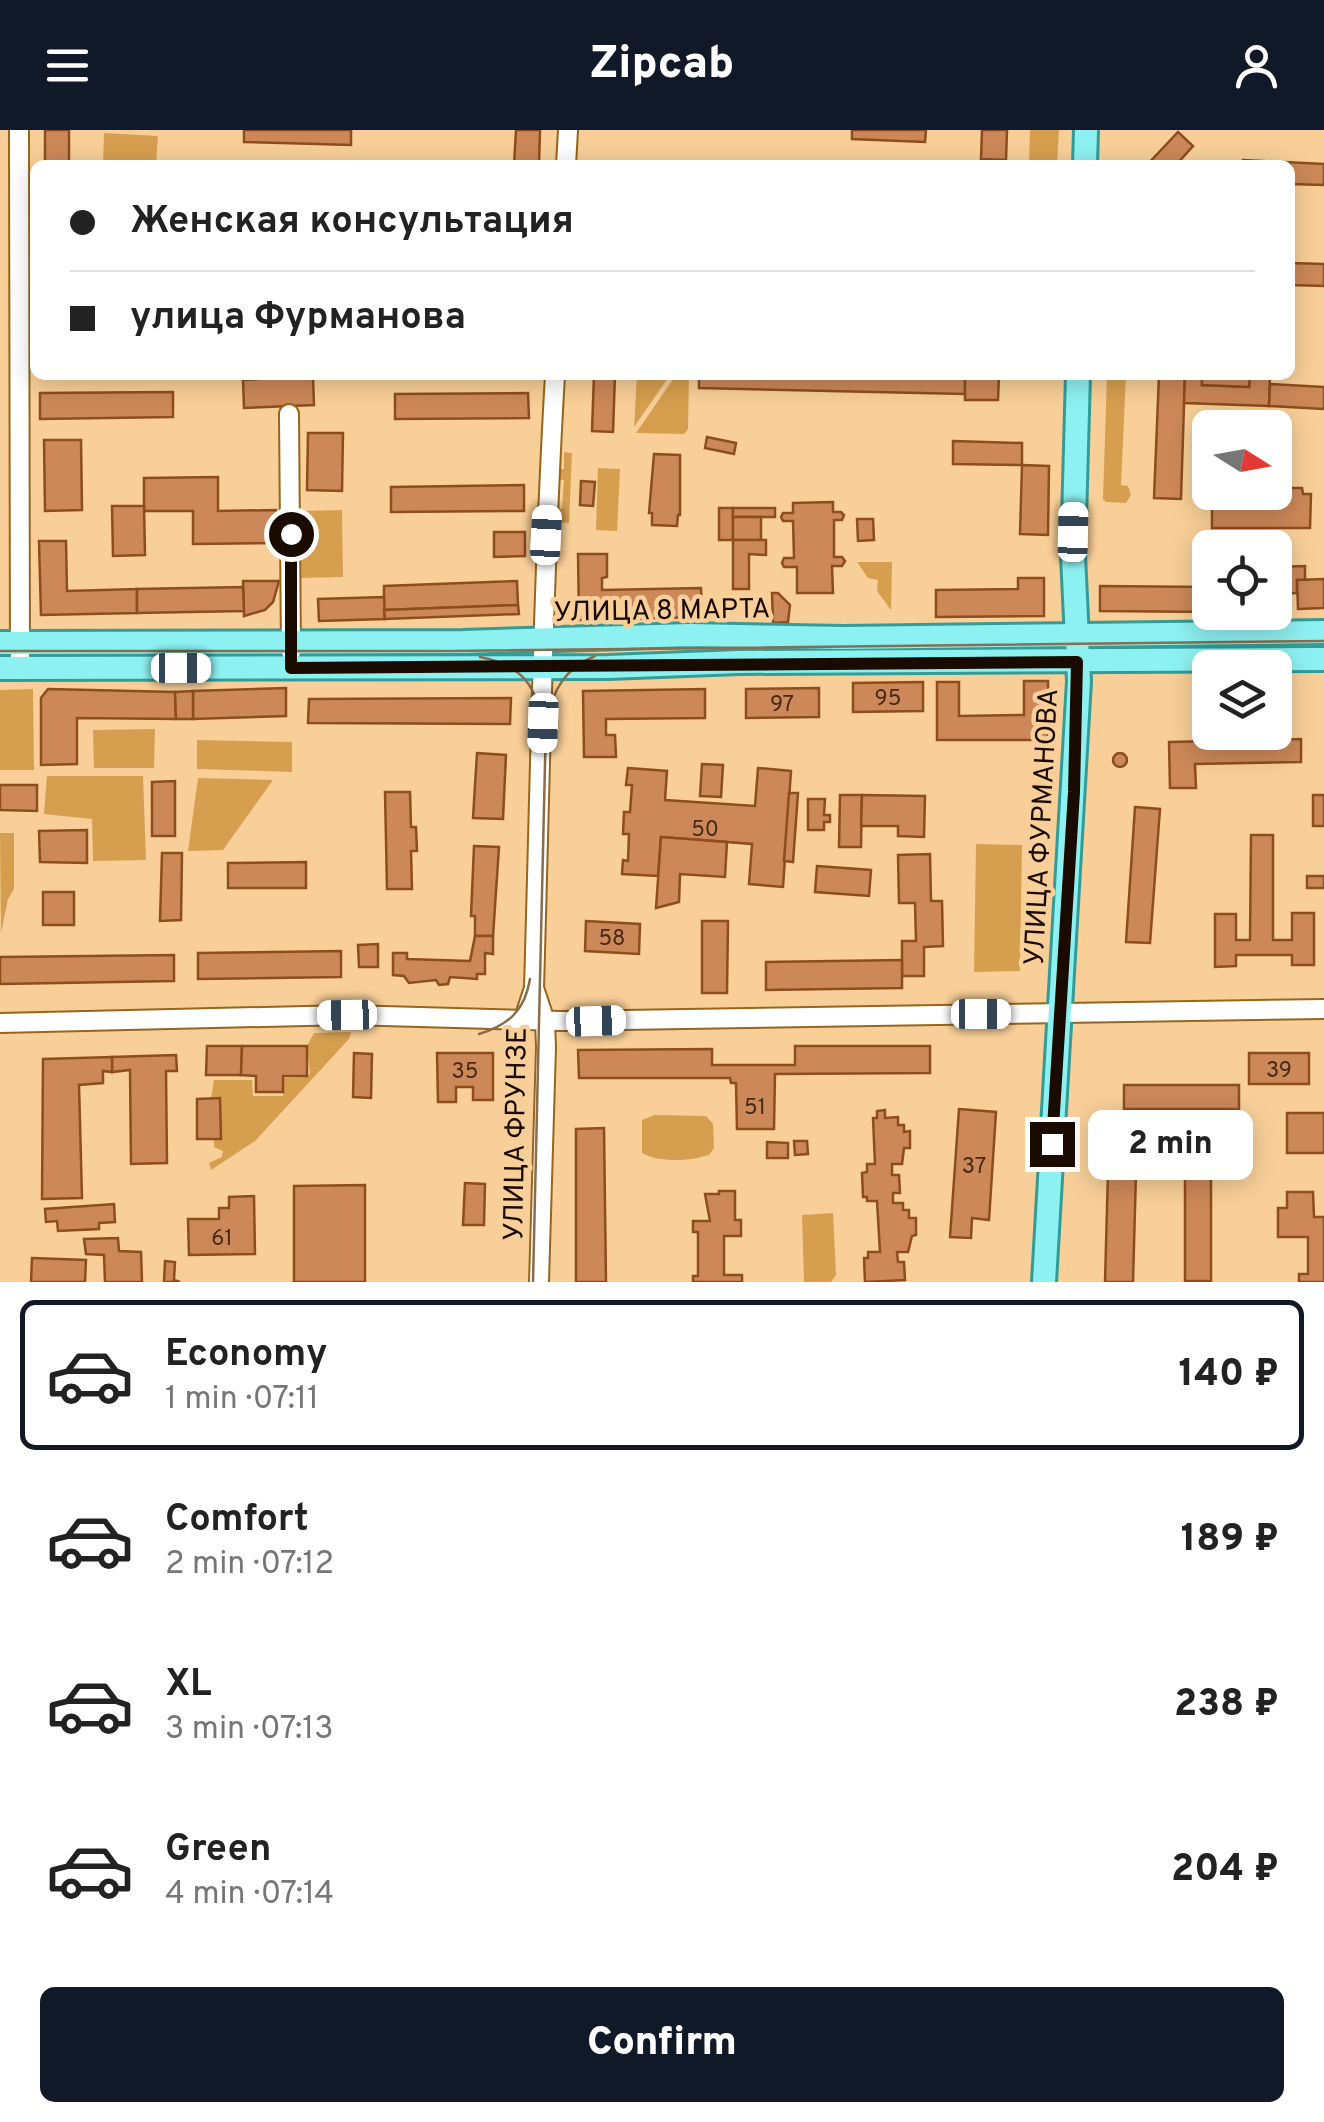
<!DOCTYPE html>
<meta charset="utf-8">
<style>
body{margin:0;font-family:Overpass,sans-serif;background:#f2f2f2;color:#222;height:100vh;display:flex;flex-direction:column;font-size:38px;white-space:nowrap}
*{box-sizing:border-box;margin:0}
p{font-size:32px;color:#767676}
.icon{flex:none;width:55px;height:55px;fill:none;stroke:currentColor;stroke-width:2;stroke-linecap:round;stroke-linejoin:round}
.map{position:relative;height:1152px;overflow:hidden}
.sheet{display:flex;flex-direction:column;background:#fff;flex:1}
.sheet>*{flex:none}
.guide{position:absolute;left:30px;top:30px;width:1265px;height:220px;border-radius:15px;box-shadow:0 5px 25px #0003;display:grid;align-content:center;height:220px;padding:0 40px;background:#fff}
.needle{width:65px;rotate:101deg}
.buttons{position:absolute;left:1192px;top:280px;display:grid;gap:20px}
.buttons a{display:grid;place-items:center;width:100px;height:100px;border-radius:15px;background:#fff;box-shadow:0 5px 25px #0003;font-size:50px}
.end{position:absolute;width:45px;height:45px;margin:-22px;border:12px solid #190b00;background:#fff;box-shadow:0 0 0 5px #fff}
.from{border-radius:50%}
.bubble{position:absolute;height:70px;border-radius:15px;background:#fff;box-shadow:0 5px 25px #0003;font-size:32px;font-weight:800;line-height:70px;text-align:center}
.car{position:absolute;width:30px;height:60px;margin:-30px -15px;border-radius:12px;box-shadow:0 0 8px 2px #0007;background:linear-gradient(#fff 24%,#345 0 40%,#fff 0 76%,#345 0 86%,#fff 0)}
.guide b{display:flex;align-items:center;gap:35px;height:95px;font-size:38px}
.guide b+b{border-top:2px solid #e0e0e0}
.guide i{width:25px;height:25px;background:#222}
ul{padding:18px 0 0;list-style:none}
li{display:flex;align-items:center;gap:30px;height:150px;margin:0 20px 15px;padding:0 20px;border:5px solid transparent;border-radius:15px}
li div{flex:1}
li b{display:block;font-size:38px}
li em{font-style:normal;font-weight:800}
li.active{border-color:#111827}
li>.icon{width:90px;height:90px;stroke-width:1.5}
.primary-button{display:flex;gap:20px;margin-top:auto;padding:20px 40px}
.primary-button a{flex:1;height:115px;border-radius:15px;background:#111827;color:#fff;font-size:40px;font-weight:800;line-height:115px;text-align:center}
header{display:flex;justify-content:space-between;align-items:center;height:130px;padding:0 40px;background:#111827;color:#fff;font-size:45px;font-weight:800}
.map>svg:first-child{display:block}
.green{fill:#d69f4f}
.building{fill:#cc8859;stroke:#8d4d1d;stroke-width:2.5}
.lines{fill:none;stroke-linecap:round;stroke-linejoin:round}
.minor-casing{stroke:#95661c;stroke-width:22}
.major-casing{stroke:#349b96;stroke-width:28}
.minor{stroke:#fff;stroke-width:18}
.major{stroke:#8ef1f1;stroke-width:22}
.tram{stroke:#896d4c;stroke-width:2.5}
.route{stroke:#190b00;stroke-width:12}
.labels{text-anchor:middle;stroke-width:9;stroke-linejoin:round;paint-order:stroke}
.number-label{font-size:22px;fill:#462a16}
.street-label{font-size:28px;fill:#190b00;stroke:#f8cf98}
</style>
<header><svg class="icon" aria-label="menu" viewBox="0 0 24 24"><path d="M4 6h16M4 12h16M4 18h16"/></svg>Zipcab<svg class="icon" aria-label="person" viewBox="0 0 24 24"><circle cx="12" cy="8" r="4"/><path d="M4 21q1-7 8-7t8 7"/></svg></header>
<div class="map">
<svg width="1324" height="1152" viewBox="0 0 1324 1152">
<rect width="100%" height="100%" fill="#f8cf98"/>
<!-- green -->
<g class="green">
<polygon points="1030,0 1059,0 1057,35 1029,35"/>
<polygon points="104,3 158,6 156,35 103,35"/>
<polygon points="637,245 670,245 634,297"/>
<polygon points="676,245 689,245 688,299 684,304 636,303"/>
<polygon points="1107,245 1126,245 1121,355 1128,356 1131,365 1126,373 1106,372 1103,369"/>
<polygon points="564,322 572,323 569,393 553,392 553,379 562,379 564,350 555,349 555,339 564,339"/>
<polygon points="598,338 620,339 617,401 596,400"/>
<polygon points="342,380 343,447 301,448 300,381"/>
<polygon points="857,432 892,432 891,480 877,461 878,450 868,448"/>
<polygon points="33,559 34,640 0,640 0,560"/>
<polygon points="155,599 154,638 94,638 93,600"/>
<polygon points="197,610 292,612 292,642 197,639"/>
<polygon points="47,646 143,646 146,730 93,731 92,689 44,684"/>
<polygon points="198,648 273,650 223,720 188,721"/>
<polygon points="0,703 14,703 14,759 8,769 1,803"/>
<polygon points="976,714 1022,715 1020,841 974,842"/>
<polygon points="351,902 349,909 255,1011 211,1040 209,1033 222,1027 223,1021 214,1017 214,1009 221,1008 220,969 211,969 214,950 252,950 253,966 283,966 283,948 306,947 310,944 307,916 314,903"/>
<path d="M655,985L706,986L713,994L714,1018L709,1025C690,1031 660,1033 642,1023V990Z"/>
<polygon points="833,1083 836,1145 831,1152 804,1152 802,1085"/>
</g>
<!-- building -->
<g class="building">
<rect x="45" y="0" width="24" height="35"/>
<polygon points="244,0 351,0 351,15 244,12"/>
<polygon points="516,0 540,0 539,35 514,35"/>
<polygon points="852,0 926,0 925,12 852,9"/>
<polygon points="982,0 1007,0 1006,30 981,29"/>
<polygon points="1178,2 1193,16 1176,35 1147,35"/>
<polygon points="1243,30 1324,34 1324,55 1290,54 1290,35 1243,35"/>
<polygon points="1290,133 1324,134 1324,156 1290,155"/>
<polygon points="258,245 313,248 314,275 244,278 243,250 258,249"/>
<polygon points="594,245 615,245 613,302 592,301"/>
<polygon points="699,245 965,245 965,264 699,258"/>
<polygon points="965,245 999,245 998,270 965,270"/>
<polygon points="1159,245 1185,245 1181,369 1154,368"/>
<polygon points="1185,245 1202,245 1202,255 1249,257 1250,245 1270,245 1269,276 1184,273"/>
<polygon points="1202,245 1250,245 1249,257 1202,255"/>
<polygon points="1270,254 1324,257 1324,279 1269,276"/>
<polygon points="173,262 173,287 40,289 40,263"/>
<polygon points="528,263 529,288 395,289 395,264"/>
<polygon points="308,303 343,303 342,361 307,360"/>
<polygon points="707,307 736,313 734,324 705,318"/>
<polygon points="44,310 81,310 82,380 45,381"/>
<polygon points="953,311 1022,313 1022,335 953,334"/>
<polygon points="654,324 680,325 680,385 678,385 677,396 652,395 652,383 649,383"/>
<polygon points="1022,335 1049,336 1048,405 1020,404"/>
<polygon points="218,347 218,381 276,380 276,413 193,414 193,381 144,381 144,348"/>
<polygon points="581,351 595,352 593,376 580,375"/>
<polygon points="524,355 524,381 391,382 391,357"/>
<polygon points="1282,358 1302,358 1303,364 1311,364 1310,398 1212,398 1212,366 1232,366 1232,362 1282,366"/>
<polygon points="833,372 833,382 841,382 844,385 842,390 834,390 834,427 842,427 845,431 842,436 832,436 833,463 797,463 797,437 784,437 782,433 784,428 794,428 793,391 783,391 781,387 783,383 793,383 793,373"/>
<polygon points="112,376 144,376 145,425 113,426"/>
<rect x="719" y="378" width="14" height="32"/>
<rect x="733" y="378" width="42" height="9"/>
<rect x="733" y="387" width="28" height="23"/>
<polygon points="857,389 873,389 874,410 858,411"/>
<polygon points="494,402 525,402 525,426 494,427"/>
<polygon points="733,410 766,410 766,425 749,424 749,459 733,459"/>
<polygon points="39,411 66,411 67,461 137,459 137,483 41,485"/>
<polygon points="578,424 607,424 607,447 602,448 602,460 701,458 702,487 579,490"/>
<polygon points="1305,436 1305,450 1297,450 1297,463 1275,464 1275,437"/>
<polygon points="1018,448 1044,448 1044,486 936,487 936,460 1018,459"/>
<polygon points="1324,449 1324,478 1298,479 1297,450"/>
<polygon points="243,451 279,451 273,472 265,480 244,486"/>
<polygon points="517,451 518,475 384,480 384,456"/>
<polygon points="1100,456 1210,457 1210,482 1100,481"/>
<polygon points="243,457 244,481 137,483 137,459"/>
<polygon points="772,463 778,463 790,475 788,492 773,493"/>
<polygon points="384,467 385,489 319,491 318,469"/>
<polygon points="518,475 519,484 385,489 384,480"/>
<polygon points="1024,551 1048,551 1048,610 937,610 937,552 959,552 959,586 1024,585"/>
<polygon points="923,552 923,581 853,582 853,553"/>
<polygon points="286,558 286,586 193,589 193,561"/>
<polygon points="819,558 819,587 746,588 746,559"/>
<polygon points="48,559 175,562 176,589 77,588 77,634 41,635 41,568"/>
<polygon points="705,559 705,588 606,589 606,605 615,605 616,627 584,627 583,561"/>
<polygon points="193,561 193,589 176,589 175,562"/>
<polygon points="511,568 510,594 308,593 309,569"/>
<polygon points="1301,609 1301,632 1195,634 1196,658 1170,658 1169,612"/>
<circle cx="1120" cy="630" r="7"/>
<polygon points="477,623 506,625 503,689 473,688"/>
<polygon points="702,634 723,635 721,667 700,666"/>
<polygon points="628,638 667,641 665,670 755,676 758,638 791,641 783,757 749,754 752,714 661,707 658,746 622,744 623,730 628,731 629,704 623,704 624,682 630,682 632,655 626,655"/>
<polygon points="175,651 175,706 152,706 152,652"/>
<polygon points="0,655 37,655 37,681 0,680"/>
<polygon points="385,662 410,662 411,697 416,697 417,721 411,721 412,759 387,759"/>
<polygon points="789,663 798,663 793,732 784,731"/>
<polygon points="840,665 862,665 861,717 839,717"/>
<polygon points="862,665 925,666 924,707 898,706 898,696 861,696"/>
<rect x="1313" y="665" width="11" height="31"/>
<polygon points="808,669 825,669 824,685 830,685 830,692 824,692 824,700 808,700"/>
<polygon points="1135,677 1160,679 1150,813 1126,812"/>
<polygon points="87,700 87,733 40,732 39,701"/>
<polygon points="1251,705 1273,705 1273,810 1292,810 1292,783 1314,783 1314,835 1292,835 1292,825 1236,825 1236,836 1215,837 1215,784 1236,784 1236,810 1250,810"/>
<polygon points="661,707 727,712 725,747 680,744 679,772 656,778"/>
<polygon points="474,716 499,717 493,806 475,806 475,786 471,786"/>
<polygon points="162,723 182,723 181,790 160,791"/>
<polygon points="930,724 931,771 942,771 943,816 924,817 924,846 902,846 902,811 916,811 915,773 899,773 898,725"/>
<polygon points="306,732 306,758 228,758 228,733"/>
<polygon points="817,736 871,740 869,766 815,762"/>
<rect x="1307" y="746" width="17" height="12"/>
<rect x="43" y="762" width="31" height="33"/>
<polygon points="586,791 640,794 639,824 585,821"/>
<polygon points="702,791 728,791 727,863 702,863"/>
<polygon points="475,806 493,806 493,824 485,823 485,844 477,844 477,849 450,847 448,854 439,855 436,850 409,853 404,846 393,845 393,823 407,823 407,829 470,831"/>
<polygon points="378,814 378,837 359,837 358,815"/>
<polygon points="341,821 341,847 198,849 198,823"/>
<polygon points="174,825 174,851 0,854 0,827"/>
<polygon points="902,830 902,858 766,860 766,832"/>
<polygon points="207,916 242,916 241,945 206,945"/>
<polygon points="242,916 307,916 307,946 283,946 283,962 256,962 256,946 241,945"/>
<polygon points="795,916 930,916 930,943 775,944 774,999 737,999 736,953 731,953 730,948 579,948 578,920 712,919 712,935 795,935"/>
<polygon points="354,923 372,924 371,968 353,967"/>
<polygon points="437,923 493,923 493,970 473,970 473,957 456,957 456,972 438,972"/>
<rect x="1249" y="923" width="60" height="31"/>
<polygon points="176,925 177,941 166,941 167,1033 131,1034 130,940 112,942 112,927"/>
<polygon points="112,927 112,942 103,941 103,953 79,955 82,1068 42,1069 43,929"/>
<rect x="1124" y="955" width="115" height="24"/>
<polygon points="220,968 221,1009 197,1009 197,969"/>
<polygon points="959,979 996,982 989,1090 972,1088 971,1108 950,1107"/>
<polygon points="885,980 885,988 898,987 898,995 904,995 904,1002 910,1001 910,1018 904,1018 902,1034 892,1034 892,1045 899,1045 900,1063 893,1063 893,1073 903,1073 903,1080 909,1080 909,1088 916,1088 916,1105 912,1106 908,1122 897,1122 898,1132 904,1132 905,1150 865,1152 864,1128 868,1128 868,1122 880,1122 877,1071 867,1071 867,1067 863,1067 862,1043 867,1042 867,1034 875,1034 873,988 877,988 877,981"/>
<rect x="1287" y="983" width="37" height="40"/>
<polygon points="604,998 606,1152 576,1152 576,999"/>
<polygon points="1109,1005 1137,1006 1133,1152 1105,1152"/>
<polygon points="794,1011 807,1011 808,1024 795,1025"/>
<polygon points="767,1012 788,1013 788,1028 767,1028"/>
<rect x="1185" y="1017" width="26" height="134"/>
<polygon points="465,1053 485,1054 484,1095 463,1095"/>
<polygon points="365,1055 365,1152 294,1152 294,1056"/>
<polygon points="719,1061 735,1061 735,1090 741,1090 741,1106 724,1106 724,1145 742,1145 742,1152 693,1152 693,1146 698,1146 698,1102 693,1102 693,1091 710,1091 705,1064 719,1064"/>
<polygon points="1287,1062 1313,1062 1314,1087 1324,1087 1324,1152 1299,1152 1299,1144 1308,1144 1308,1107 1278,1107 1278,1078 1287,1078"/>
<polygon points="254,1066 255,1124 189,1125 188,1089 219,1089 219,1078 229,1078 229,1067"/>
<polygon points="114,1074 115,1092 99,1093 99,1099 58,1101 57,1091 46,1092 45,1079"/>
<polygon points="118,1108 119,1121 141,1122 142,1152 105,1152 104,1125 86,1124 84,1109"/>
<polygon points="32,1128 86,1130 85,1152 31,1152"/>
<polygon points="165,1131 175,1132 174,1150 180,1152 164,1152"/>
</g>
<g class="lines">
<!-- minor casing -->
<g class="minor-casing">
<g id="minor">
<polyline points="19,0 20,538"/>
<polyline points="566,35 568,0"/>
<polyline points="289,284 291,522"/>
<polyline points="534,858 545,891 546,917 539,1152"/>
<path d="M524,889L534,858C540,653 543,449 555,245"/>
<polyline points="0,893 347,885 561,891 1324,879"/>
</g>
</g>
<!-- major casing -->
<g class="major-casing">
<g id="major">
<polyline points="1085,35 1086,0"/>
<polyline points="0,513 463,512 690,505 843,508 1324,502"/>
<polyline points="0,538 608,537 739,532 1324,529"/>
<polyline points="1044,1152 1079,551 1073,426 1078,245"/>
</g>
</g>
<!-- minor -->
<use href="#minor" class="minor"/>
<!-- major -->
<use href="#major" class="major"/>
<!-- tram -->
<g class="tram">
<polyline points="0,521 451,521 1324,511"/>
<path d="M480,527C521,535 540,556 540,599"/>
<path d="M479,904C509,895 525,880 530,849"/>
<path d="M533,1152L546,591C554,559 564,539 595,526"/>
</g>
</g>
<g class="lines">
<!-- route -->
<polyline class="route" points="291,404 291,538 1077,532 1074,662 1052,1014"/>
</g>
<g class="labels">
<!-- number labels -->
<g class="number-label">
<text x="888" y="575">95</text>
<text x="782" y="581">97</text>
<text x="705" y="706">50</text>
<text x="612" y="815">58</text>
<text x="1279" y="947">39</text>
<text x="465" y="948">35</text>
<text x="755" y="984">51</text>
<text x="974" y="1043">37</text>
<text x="222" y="1115">61</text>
</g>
<!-- street labels -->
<g class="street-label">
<text transform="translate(662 479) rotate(-1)" y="10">УЛИЦА 8 МАРТА</text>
<text transform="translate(1040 697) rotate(-87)" y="10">УЛИЦА ФУРМАНОВА</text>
<text transform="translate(514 1004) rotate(-89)" y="10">УЛИЦА ФРУНЗЕ</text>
</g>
</g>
</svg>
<div class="buttons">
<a><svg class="needle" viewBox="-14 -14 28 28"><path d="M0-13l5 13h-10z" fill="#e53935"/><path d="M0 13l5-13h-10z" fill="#767676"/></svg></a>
<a><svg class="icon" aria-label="locate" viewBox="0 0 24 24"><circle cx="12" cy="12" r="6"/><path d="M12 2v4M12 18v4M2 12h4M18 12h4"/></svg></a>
<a><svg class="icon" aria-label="layers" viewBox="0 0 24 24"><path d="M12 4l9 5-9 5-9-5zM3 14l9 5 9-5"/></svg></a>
</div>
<i class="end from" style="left:291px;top:404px"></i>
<i class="end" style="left:1052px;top:1014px"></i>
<div class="bubble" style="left:1088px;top:980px;width:165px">2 min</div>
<i class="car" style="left:1073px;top:402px;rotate:1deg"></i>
<i class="car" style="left:546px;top:405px;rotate:3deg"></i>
<i class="car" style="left:181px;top:538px;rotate:90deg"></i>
<i class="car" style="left:543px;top:593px;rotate:182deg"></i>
<i class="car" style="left:981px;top:884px;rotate:90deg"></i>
<i class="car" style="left:347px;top:885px;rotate:269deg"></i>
<i class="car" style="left:596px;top:891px;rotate:88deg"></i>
<div class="guide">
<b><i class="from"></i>Женская консультация</b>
<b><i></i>улица Фурманова</b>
</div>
</div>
<section class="sheet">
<ul>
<li class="active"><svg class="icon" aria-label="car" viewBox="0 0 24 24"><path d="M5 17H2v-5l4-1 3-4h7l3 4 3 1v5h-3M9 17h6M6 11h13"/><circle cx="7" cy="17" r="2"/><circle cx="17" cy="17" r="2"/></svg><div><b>Economy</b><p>1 min · 07:11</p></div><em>140 ₽</em></li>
<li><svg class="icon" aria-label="car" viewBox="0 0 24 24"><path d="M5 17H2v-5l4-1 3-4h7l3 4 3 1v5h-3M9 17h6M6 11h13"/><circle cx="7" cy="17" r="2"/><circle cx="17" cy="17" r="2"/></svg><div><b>Comfort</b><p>2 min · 07:12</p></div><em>189 ₽</em></li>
<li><svg class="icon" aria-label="car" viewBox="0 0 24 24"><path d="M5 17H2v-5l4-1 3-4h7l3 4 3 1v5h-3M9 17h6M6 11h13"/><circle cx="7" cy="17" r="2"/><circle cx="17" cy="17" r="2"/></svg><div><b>XL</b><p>3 min · 07:13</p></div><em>238 ₽</em></li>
<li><svg class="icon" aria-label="car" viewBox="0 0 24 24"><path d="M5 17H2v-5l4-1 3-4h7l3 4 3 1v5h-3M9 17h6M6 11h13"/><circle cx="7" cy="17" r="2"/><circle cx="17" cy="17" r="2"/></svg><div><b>Green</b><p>4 min · 07:14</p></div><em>204 ₽</em></li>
</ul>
<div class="primary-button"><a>Confirm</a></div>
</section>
